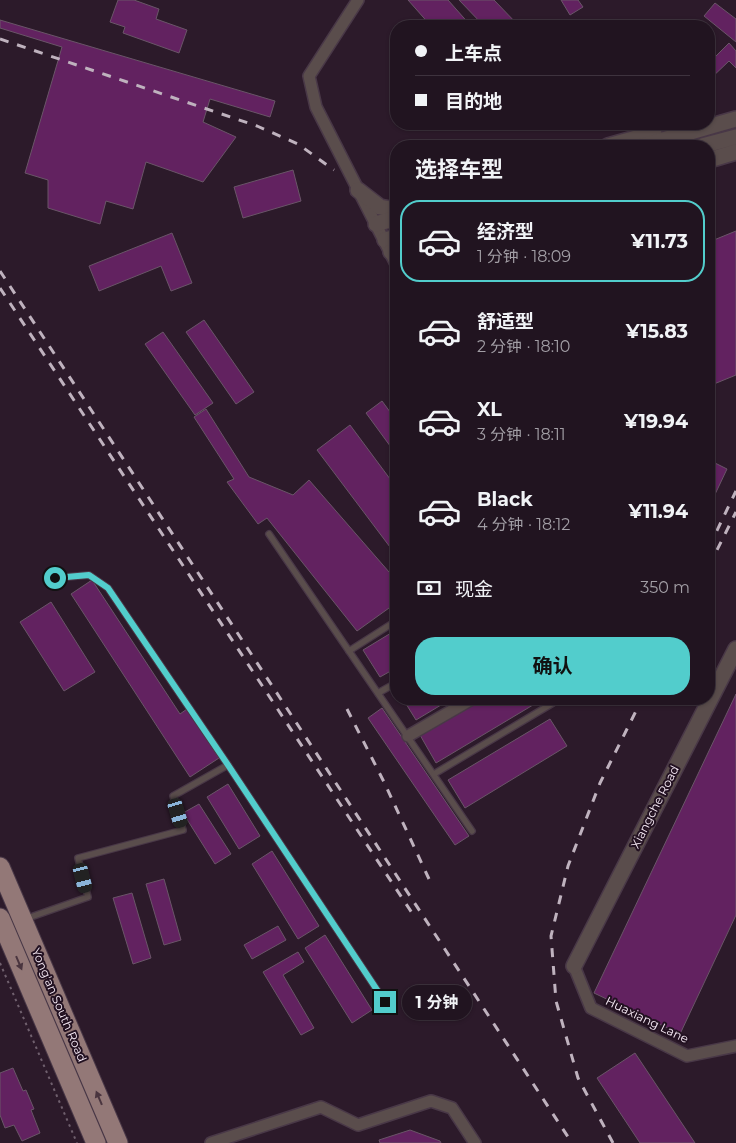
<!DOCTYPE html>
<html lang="zh">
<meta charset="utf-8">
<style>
body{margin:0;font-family:Montserrat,"Noto Sans SC",sans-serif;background:#291d29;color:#f1f3f6;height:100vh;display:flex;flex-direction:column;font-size:19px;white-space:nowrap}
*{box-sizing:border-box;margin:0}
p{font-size:16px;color:#a29ea5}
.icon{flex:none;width:28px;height:28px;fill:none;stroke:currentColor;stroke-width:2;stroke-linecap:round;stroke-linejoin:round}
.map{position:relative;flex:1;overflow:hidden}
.drawer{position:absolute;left:390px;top:140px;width:325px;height:565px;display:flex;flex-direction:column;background:#211420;border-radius:20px;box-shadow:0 1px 4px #0004,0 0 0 1px #3e333e}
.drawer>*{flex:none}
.top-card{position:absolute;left:390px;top:20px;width:325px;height:110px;border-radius:20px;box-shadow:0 1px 4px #0004,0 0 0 1px #3e333e;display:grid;align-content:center;height:110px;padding:0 25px;background:#211420}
.end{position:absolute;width:22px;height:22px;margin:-11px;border:6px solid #52cdcc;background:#111;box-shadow:0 0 0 2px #111}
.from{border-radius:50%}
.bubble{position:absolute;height:35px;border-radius:18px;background:#211420;box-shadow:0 1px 4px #0004,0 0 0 1px #3e333e;font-size:16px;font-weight:700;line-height:35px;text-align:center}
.car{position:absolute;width:15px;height:30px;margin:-15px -8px;border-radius:6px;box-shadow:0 0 4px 1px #0007;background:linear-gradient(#222 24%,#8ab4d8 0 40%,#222 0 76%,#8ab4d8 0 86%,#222 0)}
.top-card b{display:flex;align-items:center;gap:18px;height:48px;font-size:19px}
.top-card b+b{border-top:1px solid #3e333e}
.top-card i{width:12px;height:12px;background:#f1f3f6}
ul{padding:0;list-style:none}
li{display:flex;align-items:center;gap:15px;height:82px;margin:0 10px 8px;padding:0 15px;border:2px solid transparent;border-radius:20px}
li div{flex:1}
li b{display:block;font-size:19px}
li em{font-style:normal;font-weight:700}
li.current{border-color:#52cdcc}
li>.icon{width:45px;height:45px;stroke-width:1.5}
h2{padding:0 25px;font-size:22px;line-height:60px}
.pay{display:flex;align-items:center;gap:12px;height:55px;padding:0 25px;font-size:19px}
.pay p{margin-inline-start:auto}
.action{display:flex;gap:10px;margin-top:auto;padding:10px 25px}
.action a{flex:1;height:58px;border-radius:20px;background:#52cdcc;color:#111;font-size:20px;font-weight:700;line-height:58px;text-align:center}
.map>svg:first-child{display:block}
.building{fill:#622260;stroke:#6a5568}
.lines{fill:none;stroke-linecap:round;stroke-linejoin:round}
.service-casing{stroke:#493847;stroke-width:8}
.minor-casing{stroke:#493847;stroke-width:14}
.tertiary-casing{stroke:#493847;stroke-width:18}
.primary-casing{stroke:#493847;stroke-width:21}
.path{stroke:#70606e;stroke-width:2;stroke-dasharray:2.5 4;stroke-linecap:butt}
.service{stroke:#5a4d4c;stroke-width:5.5}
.minor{stroke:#5a4d4c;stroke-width:11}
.tertiary{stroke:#5a4d4c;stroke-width:15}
.primary{stroke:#937877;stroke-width:19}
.rail{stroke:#bfb2be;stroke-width:3;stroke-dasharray:9 9;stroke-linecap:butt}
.oneway{fill:#4a353f}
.route{stroke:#52cdcc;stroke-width:6}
.labels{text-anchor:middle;stroke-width:4;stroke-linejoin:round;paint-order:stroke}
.street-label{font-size:12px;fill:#f9edf8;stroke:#221121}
</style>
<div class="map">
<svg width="736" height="1143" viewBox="0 0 736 1143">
<rect width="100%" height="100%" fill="#2c1a2a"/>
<!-- building -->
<g class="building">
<polygon points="118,0 134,0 159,9 156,19 187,30 179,53 123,33 125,27 110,22"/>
<polygon points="408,0 448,0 471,26 431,26"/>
<polygon points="459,0 494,0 519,26 484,26"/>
<polygon points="561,0 578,0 583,7 570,15"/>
<polygon points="715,3 736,19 736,42 704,16"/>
<polygon points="0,20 275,101 270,117 210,99 203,122 236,137 203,182 146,162 133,209 106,201 100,224 48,208 48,180 25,173 62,47 0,28"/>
<polygon points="729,43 736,51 736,68 729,61 709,80 709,63"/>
<polygon points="293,170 301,201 243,218 234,187"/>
<polygon points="736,231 736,375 709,386 709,242"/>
<polygon points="172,233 192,283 171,291 161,266 99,291 89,266"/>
<polygon points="204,320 254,392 236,404 186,332"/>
<polygon points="163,332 213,403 195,415 145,344"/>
<polygon points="382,401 396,420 396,454 366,413"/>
<polygon points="206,409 249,477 293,495 309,480 396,580 396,603 357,631 267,518 258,524 227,482 234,479 194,417"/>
<polygon points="350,425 396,487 396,555 317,450"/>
<polygon points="709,460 727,469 709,507"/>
<polygon points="92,580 180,714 187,709 219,758 190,777 71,594"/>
<polygon points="51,602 95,672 64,691 20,622"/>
<polygon points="396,630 396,668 380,677 363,650"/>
<polygon points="736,694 736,915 680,1034 594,993"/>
<polygon points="403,699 451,699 416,720"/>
<polygon points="481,699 536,699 538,702 436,763 420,735"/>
<polygon points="382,708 469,836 455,845 368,718"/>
<polygon points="550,719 567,746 465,808 448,780"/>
<polygon points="228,784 260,836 239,849 207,797"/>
<polygon points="199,804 231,854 215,864 183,813"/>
<polygon points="272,851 319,926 298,939 252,864"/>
<polygon points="164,879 181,940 164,945 146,884"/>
<polygon points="132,893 151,958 133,964 113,898"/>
<polygon points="278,926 286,940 252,959 244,945"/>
<polygon points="325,935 372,1010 352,1023 305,948"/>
<polygon points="298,952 304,962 283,975 314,1028 301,1035 263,972"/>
<polygon points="635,1053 695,1143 640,1143 597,1078"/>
<polygon points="13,1068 23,1091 26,1090 34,1109 31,1110 40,1133 22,1141 14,1125 5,1128 0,1115 0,1073"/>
<polygon points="410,1130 440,1141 441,1143 380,1143 379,1140"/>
</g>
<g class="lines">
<!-- service casing -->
<g class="service-casing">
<g id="service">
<polyline points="269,534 472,831"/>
<polyline points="55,578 89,575 108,588 228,765"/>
<polyline points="349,651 396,621"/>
<polyline points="378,693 396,683"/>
<polyline points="434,774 553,703 550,699"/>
<polyline points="25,919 88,897 78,858 183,830 173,796 228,765 385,1002"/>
</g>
</g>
<!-- minor casing -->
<g class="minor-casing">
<g id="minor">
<polyline points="358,0 309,76 316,107 396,264"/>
<polyline points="408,736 472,699"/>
<polyline points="574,966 591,1008 687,1056 736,1046"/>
<polyline points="211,1143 321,1107 358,1125 431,1101 452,1108 475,1143"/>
</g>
</g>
<!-- tertiary casing -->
<g class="tertiary-casing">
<g id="tertiary">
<polyline points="608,146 654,133"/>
<polyline points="642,146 736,119"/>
<polyline points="702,146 736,137"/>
<polyline points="709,160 736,152"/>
<polyline points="358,190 380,207 396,210"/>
<polyline points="376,224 396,218"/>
<polyline points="385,240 396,237"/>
<polyline points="391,252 396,251"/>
<polyline points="574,966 736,649"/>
</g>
</g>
<!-- primary casing -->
<g class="primary-casing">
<g id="primary">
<polyline points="0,867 118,1143"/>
<polyline points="0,918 96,1143"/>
</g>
</g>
<!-- path -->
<polyline class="path" points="0,963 77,1143"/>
<!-- service -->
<use href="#service" class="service"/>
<!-- minor -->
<use href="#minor" class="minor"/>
<!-- tertiary -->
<use href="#tertiary" class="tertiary"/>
<!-- primary -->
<use href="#primary" class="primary"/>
<!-- rail -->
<g class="rail">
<polyline points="0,39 257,126 298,144 334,170"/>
<polyline points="0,271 572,1143"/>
<polyline points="0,288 412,913"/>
<polyline points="709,547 736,491"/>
<polyline points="709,566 736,512"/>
<polyline points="347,709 384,782 429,879"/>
<polyline points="613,1143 578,1078 556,1001 551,936 568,866 600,783 642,699"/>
</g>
</g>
<!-- one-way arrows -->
<defs><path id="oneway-solid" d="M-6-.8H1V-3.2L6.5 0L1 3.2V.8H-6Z" transform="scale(1.25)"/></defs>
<g class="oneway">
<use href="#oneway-solid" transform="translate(19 963) rotate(67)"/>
<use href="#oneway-solid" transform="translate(99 1098) rotate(-113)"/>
</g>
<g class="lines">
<!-- route -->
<polyline class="route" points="55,578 89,575 108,588 228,765 385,1002"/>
</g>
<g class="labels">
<!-- street labels -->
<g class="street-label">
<text transform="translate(655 807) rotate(-63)" y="4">Xiangche Road</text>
<text transform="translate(59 1005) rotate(67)" y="4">Yong'an South Road</text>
<text transform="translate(647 1020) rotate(26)" y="4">Huaxiang Lane</text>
</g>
</g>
</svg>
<i class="end from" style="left:55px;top:578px"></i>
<i class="end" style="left:385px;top:1002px"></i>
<div class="bubble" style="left:402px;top:985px;width:70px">1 分钟</div>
<i class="car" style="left:178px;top:813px;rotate:163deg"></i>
<i class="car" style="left:83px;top:878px;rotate:166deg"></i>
<div class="top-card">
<b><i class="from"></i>上车点</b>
<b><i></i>目的地</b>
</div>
<section class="drawer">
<h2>选择车型</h2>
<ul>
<li class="current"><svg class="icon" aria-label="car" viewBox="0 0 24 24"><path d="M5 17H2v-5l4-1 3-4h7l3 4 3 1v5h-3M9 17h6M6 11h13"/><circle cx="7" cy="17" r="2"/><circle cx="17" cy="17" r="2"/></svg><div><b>经济型</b><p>1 分钟 · 18:09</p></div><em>¥11.73</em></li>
<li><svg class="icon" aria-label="car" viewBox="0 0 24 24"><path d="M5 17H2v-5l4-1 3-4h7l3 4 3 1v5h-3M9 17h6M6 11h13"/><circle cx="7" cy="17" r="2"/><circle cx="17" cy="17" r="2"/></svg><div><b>舒适型</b><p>2 分钟 · 18:10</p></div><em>¥15.83</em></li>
<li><svg class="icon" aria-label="car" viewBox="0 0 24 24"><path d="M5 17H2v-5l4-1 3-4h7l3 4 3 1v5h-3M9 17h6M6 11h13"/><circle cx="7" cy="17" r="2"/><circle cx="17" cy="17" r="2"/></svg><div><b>XL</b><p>3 分钟 · 18:11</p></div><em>¥19.94</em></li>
<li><svg class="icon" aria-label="car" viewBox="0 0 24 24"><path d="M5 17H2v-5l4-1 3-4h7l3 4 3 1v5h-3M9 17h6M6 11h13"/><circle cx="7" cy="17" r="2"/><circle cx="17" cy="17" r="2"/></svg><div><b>Black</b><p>4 分钟 · 18:12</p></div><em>¥11.94</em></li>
</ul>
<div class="pay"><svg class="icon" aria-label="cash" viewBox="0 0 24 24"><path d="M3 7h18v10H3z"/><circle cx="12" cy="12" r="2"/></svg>现金<p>350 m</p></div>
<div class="action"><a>确认</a></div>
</section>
</div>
